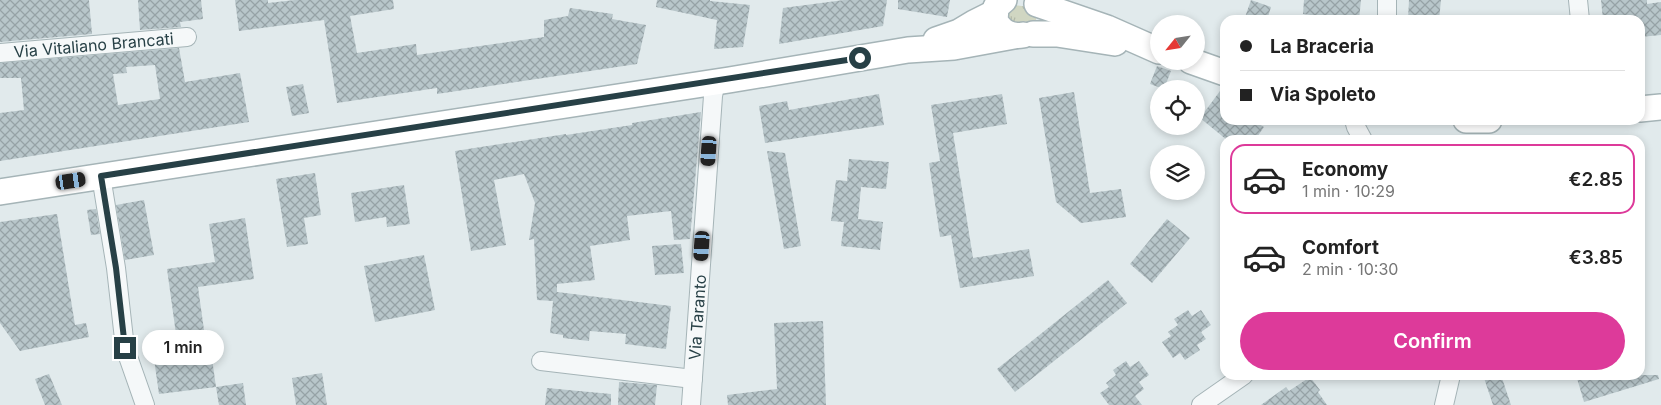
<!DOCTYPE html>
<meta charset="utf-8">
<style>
body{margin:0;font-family:Inter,sans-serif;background:#f2f2f2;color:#222;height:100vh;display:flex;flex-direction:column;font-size:19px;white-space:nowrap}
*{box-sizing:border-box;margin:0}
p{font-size:16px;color:#767676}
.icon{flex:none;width:28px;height:28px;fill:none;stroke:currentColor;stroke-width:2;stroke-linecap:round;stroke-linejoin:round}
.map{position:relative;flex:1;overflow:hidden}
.details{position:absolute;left:1220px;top:135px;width:425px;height:245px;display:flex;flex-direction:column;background:#fff;border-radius:15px;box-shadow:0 2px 8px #0003}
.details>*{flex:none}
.hud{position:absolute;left:1220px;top:15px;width:425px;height:110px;border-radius:15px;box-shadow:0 2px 8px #0003;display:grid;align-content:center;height:110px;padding:0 20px;background:#fff}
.needle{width:32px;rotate:240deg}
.fabs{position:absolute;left:1150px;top:15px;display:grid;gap:10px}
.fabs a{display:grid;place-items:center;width:55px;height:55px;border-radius:50%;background:#fff;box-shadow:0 2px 8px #0003;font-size:25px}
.end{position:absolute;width:22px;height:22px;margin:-11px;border:6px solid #274046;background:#fff;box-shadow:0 0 0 2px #fff}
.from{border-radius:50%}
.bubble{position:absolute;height:35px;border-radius:18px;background:#fff;box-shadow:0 2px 8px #0003;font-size:16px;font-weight:600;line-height:35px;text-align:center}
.car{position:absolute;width:15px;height:30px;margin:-15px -8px;border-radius:6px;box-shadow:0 0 4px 1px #0007;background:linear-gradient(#222 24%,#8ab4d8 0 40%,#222 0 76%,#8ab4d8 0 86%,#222 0)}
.hud b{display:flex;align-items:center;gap:18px;height:48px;font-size:19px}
.hud b+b{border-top:1px solid #e0e0e0}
.hud i{width:12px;height:12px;background:#222}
ul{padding:9px 0 0;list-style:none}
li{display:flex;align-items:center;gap:15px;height:70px;margin:0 10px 8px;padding:0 10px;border:2px solid transparent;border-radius:15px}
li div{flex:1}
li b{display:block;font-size:19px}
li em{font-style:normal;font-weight:600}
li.on{border-color:#dd3a9a}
li>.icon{width:45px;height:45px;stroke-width:1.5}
.cta{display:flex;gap:10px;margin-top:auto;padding:10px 20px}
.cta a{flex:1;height:58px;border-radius:30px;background:#dd3a9a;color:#fff;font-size:20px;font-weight:600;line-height:58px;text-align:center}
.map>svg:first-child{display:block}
.grass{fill:url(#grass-tufts)}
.building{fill:url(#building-cross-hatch);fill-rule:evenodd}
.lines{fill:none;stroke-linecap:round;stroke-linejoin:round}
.minor-casing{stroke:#a5b4b7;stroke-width:20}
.secondary-casing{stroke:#a5b4b7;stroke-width:28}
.minor{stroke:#f5f8f9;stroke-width:18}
.secondary{stroke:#fff;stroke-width:25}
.route{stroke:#274046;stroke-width:6}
.labels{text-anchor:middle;stroke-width:4;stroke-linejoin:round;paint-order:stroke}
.street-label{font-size:16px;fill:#274046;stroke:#f2f8f9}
</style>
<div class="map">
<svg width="1661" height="405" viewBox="0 0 1661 405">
<defs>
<pattern id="grass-tufts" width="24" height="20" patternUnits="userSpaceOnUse" patternTransform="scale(1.25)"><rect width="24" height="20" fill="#d0d6c2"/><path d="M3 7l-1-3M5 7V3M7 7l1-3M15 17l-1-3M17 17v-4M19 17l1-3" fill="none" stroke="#b3b9a8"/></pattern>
<pattern id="building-cross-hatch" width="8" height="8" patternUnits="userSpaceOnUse" patternTransform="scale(1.25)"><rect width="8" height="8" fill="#b8c6ca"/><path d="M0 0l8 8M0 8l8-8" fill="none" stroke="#96a2a6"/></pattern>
</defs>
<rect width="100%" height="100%" fill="#e1eaec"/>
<!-- grass -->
<polygon class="grass" points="1014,5 1029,7 1036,16 1036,21 1034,25 1014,25 1002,14"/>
<!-- building -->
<g class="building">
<polygon points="0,0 89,0 92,34 0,42"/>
<polygon points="138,0 201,0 203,19 180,22 181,27 140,30"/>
<polygon points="235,0 268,0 268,3 295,0 393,0 394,9 350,16 357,53 416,44 417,55 544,37 544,20 568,16 570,8 613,14 612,19 646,25 637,64 437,94 437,88 337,103 324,20 239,31"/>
<polygon points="657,0 710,0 710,1 750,5 743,47 714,49 717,20 656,7"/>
<polygon points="844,0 887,0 883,26 779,44 783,8"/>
<polygon points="898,0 950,0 947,17 898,9"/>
<polygon points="1251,0 1271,7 1267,20 1244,20"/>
<polygon points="1304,0 1361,0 1359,20 1325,20 1325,17 1303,14"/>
<polygon points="1409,0 1441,0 1439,20 1408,20"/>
<polygon points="1601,0 1647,0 1647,4 1661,2 1661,35 1640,37 1640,20 1603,20"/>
<path d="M179,48L185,82L240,73L249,122L0,161V113L24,110L21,78H0V63ZM155,65L160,99L118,105L113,74L127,73L126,67Z"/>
<polygon points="1157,66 1171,71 1164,89 1150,84"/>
<polygon points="303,84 309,113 292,116 286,87"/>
<polygon points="1223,87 1225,87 1225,120 1252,120 1264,127 1255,140 1227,140 1200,118"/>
<polygon points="1074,92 1090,193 1121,189 1126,217 1081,223 1056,202 1039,98"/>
<polygon points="879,94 884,125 765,143 759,106 787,101 789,110"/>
<polygon points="1002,94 1007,124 953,133 973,258 1029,249 1034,276 960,288 951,235 940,237 929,163 940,161 931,105"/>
<polygon points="701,112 690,239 674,240 671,211 627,216 630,240 590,246 595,280 557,284 557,292 671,306 666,349 625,344 626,334 590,331 589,341 563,338 563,335 550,333 553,301 537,300 534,239 529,240 535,203 524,174 494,180 506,245 471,251 455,151 566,134 566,135 632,125 632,123"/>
<polygon points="767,151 785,153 801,246 784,249"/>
<polygon points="849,159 889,162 886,189 861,187 858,219 883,222 880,250 841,246 844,222 831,221 836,180 847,181"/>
<polygon points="315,173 321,215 304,218 308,244 287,247 276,179"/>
<polygon points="404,185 410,224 387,227 386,217 355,222 351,193"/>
<polygon points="144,200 154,255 125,260 116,205"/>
<polygon points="96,209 100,234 91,235 87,210"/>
<polygon points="57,214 75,325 86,323 89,337 20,351 0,323 0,222"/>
<polygon points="245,218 254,279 198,287 204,330 208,330 216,387 159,394 151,338 176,334 167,269 215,262 209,224"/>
<polygon points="1167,219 1190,238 1152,283 1130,264"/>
<polygon points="681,244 684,273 655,275 652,246"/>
<polygon points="424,255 435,310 375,322 364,266"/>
<polygon points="1108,280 1127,303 1015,392 997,369"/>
<polygon points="1188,310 1192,316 1201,310 1211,325 1201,332 1206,339 1197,345 1200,350 1185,360 1180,353 1173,358 1162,342 1171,336 1168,332 1178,325 1174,319"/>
<polygon points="823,321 826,405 728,405 727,395 777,389 774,323"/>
<polygon points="1126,361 1130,367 1139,361 1149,375 1139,382 1144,389 1135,396 1142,405 1109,405 1100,393 1109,387 1106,383 1116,375 1113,370"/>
<polygon points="322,373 327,405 296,405 292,378"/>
<polygon points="49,374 62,405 45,405 35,379"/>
<polygon points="1483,375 1501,375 1511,405 1493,405"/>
<polygon points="1576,375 1658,375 1659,379 1584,402"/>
<polygon points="1310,377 1320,390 1318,392 1327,405 1261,405 1286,387 1289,391"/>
<polygon points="619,382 657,385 655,405 618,405"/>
<polygon points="243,383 246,405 219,405 216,387"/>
<polygon points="547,388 611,394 611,405 545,405"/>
</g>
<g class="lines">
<!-- minor casing -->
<g class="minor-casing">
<g id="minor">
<polyline points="1578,0 1580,20"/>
<polyline points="1387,20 1387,0"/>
<path id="s1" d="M0,53L187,37"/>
<polyline points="1354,120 1356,127 1363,140"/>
<polyline points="101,176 116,268 125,348 145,405"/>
<polyline points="541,361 693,379"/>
<path id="s2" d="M691,405L713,96L716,81"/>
<polyline points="1201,405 1244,375"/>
<polyline points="1444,405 1451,375"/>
</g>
</g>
<!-- secondary casing -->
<g class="secondary-casing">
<g id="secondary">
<path d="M1004,0L996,7L995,21C1002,32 1010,37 1023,35"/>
<polyline points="1037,4 1107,28 1159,51"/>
<polyline points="1033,34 1057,34 1115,43"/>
<polyline points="936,40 959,32 974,23 994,13"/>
<polyline points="1191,61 1225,73"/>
<polyline points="1640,109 1661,107"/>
<polyline points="1466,120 1489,120"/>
<polyline points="0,192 729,80 908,50 954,47 1014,36"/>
</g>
</g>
<!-- minor -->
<use href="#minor" class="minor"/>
<!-- secondary -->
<use href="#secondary" class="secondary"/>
</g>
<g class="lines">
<!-- route -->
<polyline class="route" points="125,348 116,268 101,176 860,58"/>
</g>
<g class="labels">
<!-- street labels -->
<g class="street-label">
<text dy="6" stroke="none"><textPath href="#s1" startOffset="94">Via Vitaliano Brancati</textPath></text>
<text dy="6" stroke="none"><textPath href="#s2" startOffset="88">Via Taranto</textPath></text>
</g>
</g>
</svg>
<div class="fabs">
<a><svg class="needle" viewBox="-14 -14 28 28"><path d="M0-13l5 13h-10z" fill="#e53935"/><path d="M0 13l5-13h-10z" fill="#767676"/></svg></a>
<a><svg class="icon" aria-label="locate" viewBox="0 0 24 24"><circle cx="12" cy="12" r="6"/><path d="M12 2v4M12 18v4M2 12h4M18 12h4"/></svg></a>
<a><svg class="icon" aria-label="layers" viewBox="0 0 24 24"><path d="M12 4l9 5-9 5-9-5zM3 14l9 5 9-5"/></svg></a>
</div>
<i class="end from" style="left:860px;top:58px"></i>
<i class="end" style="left:125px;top:348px"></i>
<div class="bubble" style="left:142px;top:330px;width:82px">1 min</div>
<i class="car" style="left:709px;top:151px;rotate:184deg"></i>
<i class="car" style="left:71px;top:181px;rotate:81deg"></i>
<i class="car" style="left:702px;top:246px;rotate:184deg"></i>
<div class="hud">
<b><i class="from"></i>La Braceria</b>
<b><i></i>Via Spoleto</b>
</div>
<section class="details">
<ul>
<li class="on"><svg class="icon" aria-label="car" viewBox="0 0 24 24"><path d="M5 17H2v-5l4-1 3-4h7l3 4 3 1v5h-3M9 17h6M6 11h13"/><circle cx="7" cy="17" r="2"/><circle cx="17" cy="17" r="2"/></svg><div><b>Economy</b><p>1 min · 10:29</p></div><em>€2.85</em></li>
<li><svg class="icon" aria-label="car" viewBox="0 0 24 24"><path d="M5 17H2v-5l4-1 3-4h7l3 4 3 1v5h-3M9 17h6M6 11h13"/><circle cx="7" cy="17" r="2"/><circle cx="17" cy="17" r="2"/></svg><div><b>Comfort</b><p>2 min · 10:30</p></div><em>€3.85</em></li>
</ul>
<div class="cta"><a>Confirm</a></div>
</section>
</div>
